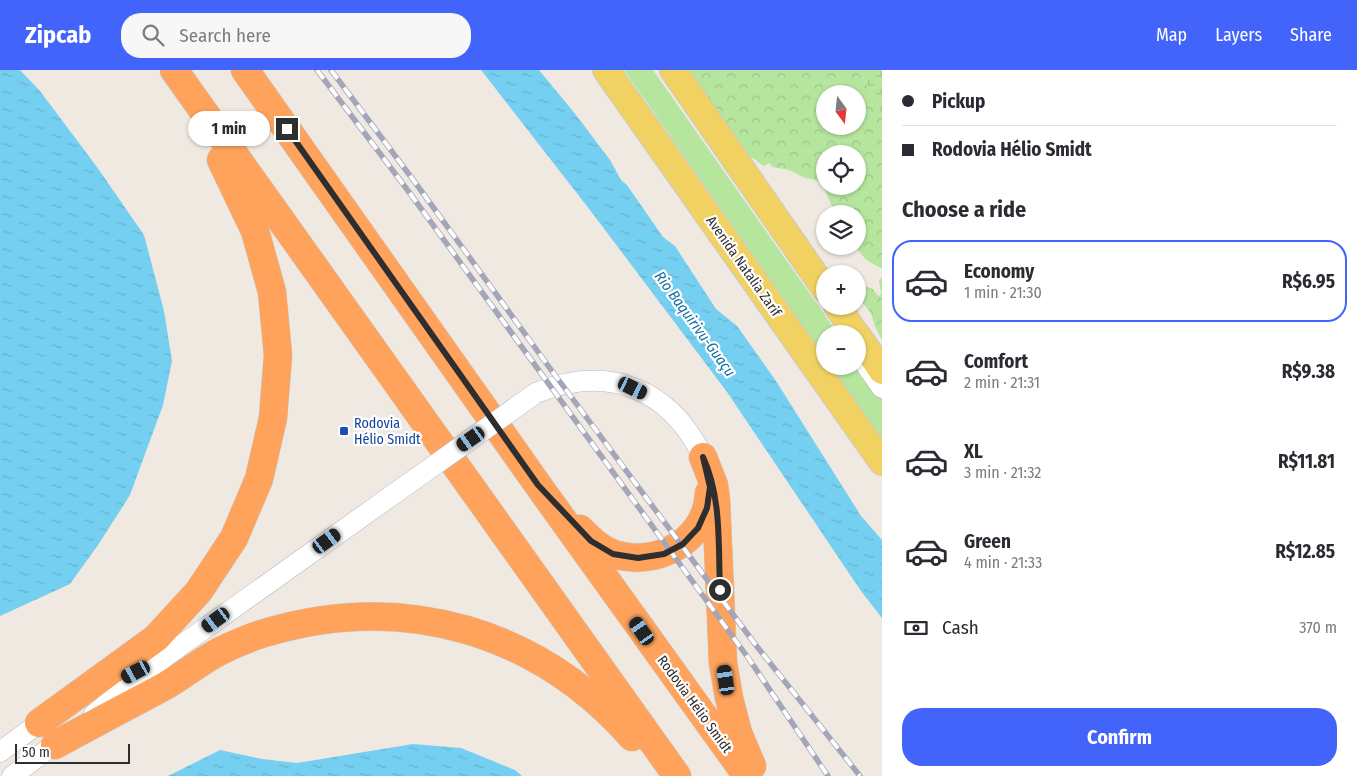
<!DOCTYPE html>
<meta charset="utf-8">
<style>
body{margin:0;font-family:"Fira Sans Condensed",sans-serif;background:#f7f7f7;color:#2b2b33;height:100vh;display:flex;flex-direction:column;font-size:19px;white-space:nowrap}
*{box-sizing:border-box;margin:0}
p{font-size:16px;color:#7c7c81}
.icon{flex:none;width:28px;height:28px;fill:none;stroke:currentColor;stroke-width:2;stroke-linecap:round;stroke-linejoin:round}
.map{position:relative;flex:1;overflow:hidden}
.drawer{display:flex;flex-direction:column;background:#fff;width:475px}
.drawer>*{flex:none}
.top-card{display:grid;align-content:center;height:110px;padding:0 20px;background:#fff}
.needle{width:32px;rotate:165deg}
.buttons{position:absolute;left:816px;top:15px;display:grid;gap:10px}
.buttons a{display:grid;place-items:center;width:50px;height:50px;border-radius:50%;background:#fff;box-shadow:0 1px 4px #0004;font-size:25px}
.scale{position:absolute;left:15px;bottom:12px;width:115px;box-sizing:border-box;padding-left:5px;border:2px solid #2e2e2e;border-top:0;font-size:14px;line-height:18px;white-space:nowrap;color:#2e2e2e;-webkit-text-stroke:4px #fff;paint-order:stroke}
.end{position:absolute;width:22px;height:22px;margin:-11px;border:6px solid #2e2e2e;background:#fff;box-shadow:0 0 0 2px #fff}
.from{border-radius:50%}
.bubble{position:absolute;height:35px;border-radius:18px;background:#fff;box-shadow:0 1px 4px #0004;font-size:16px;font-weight:700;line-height:35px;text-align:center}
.car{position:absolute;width:15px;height:30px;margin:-15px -8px;border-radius:6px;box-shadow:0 0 4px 1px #0007;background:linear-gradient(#222 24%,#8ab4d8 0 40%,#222 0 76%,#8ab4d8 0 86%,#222 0)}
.top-card b{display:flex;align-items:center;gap:18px;height:48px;font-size:19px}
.top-card b+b{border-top:1px solid #e1e1e2}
.top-card i{width:12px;height:12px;background:#2b2b33}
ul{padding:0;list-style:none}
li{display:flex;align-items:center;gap:15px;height:82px;margin:0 10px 8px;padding:0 10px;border:2px solid transparent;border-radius:20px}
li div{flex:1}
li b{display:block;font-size:19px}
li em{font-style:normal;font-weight:700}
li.on{border-color:#4264fb}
li>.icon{width:45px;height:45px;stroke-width:1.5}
h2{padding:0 20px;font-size:22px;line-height:60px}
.pay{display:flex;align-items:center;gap:12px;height:55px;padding:0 20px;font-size:19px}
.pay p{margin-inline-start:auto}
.action{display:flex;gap:10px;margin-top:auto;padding:10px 20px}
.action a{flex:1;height:58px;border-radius:20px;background:#4264fb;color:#fff;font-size:20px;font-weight:700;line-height:58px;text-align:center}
header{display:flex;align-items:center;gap:30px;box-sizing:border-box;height:70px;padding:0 25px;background:#4264fb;color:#fff}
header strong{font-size:24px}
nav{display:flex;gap:28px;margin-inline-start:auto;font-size:18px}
.search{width:350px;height:45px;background:#f7f7f7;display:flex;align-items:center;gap:12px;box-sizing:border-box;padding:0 18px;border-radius:20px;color:#7c7c81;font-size:19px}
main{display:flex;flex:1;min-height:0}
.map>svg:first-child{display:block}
.grass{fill:#b6e59e}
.forest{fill:url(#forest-crowns);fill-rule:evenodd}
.wetland{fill:url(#wetland-marsh)}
.water{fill:url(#water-ripples)}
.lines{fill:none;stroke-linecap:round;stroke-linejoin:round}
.minor-casing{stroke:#b4b7c1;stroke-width:21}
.major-casing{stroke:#c9c9c9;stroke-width:28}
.highway-casing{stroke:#c9c9c9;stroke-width:29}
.minor{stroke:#fff;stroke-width:20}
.major{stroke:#f2d163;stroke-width:26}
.highway{stroke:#ffa35c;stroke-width:28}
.rail-casing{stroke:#a3a6b8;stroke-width:5.5}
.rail{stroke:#fff;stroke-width:4;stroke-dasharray:11;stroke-linecap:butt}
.minor-bridge-casing{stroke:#b4b7c1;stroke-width:21;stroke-linecap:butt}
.minor-bridge{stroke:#fff;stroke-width:20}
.route{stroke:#2e2e2e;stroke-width:6}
.transit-dot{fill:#1a4fb4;stroke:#fff;stroke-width:2}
.labels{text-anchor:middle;stroke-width:4.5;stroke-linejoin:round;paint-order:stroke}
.street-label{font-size:14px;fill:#2e2e2e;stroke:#fff}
.transit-label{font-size:14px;fill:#164399;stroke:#fff;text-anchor:start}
.water-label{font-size:15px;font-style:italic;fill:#0d6fa3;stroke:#fff}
</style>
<header>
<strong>Zipcab</strong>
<div class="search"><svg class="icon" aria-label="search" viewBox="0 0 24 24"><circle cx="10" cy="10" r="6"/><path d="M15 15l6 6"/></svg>Search here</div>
<nav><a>Map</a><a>Layers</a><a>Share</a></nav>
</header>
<main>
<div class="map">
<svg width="882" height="706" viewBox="0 0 882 706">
<defs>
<pattern id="forest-crowns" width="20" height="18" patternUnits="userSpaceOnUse" patternTransform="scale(1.25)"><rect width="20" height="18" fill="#b6e59e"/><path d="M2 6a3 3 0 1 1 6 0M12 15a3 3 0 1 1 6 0" fill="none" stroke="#9dc588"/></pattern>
<pattern id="wetland-marsh" width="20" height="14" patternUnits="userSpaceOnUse" patternTransform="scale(1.25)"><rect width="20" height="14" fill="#b6e59e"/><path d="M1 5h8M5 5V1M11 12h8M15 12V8" fill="none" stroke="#9dc588"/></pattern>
<pattern id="water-ripples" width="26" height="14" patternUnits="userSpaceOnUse" patternTransform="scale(1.25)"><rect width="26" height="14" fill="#75cff0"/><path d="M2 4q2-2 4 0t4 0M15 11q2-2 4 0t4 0" fill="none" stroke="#66b2ce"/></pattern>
</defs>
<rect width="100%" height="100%" fill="#efe9e1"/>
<!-- grass -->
<g class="grass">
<polygon points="624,0 653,0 838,264 825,264 825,288"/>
<polygon points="831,296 858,296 882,327 882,370"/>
</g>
<!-- forest -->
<g class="forest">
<path d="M689,0H855L864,9L882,45V198C871,195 861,186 856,176H858V144H835L823,115L816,110L805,108L789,100L773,97L769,93L763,96L756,90L749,86ZM825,24H858V56H825ZM825,84H858V116H825Z"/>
<polygon points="882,207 882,270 875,257 871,243 858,227 858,217 860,215 873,219 877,225 880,226 881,222 879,211"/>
</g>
<!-- wetland -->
<polygon class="wetland" points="855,0 882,0 882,45 864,9"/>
<!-- water -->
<g class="water">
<polygon points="0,0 20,0 40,21 97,97 144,165 164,241 172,291 163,335 130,425 98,475 70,514 0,546"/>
<polygon points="481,0 539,0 576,45 610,90 621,110 627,115 663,167 675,176 716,239 737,256 776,311 861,446 882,470 882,548 861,521 727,322 593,144"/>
<polygon points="413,674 461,678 515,700 522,706 168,706 220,680 262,689 297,693"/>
</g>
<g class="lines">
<!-- minor casing -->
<g class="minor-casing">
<g id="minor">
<polyline points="863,291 882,318"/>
<path d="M536,323C607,294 669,317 703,387"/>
<polyline points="94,644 169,584 391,426"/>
<polyline points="0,682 39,653 50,647"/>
<polyline points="12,706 66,666"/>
</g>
</g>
<!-- major casing -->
<g class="major-casing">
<g id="major">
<polyline points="606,0 882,392"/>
<polyline points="673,0 825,219"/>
<polyline points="837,236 856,264"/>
<polyline points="858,266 882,301"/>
</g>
</g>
<!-- highway casing -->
<g class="highway-casing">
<g id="highway">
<polyline points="174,0 677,706"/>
<polyline points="245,0 538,415 747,706"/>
<polyline points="703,387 714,415 716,430 723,593 729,628 738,663 752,696"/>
<path d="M580,459C590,469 600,479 614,484C657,498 707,470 709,423"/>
<polyline points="39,653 156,568 199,521 234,468 259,409 273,348 278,285 272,222 255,161 221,90"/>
<path d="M55,675C91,655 128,636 165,616C181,607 196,595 213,585C227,577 253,566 268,562C405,522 538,561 632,667"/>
</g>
</g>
<!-- minor -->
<use href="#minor" class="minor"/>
<!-- major -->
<use href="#major" class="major"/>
<!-- highway -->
<use href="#highway" class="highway"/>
<!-- rail casing -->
<g class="rail-casing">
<g id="rail">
<polyline points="317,0 409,122 749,589 828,706"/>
<polyline points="331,0 417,115 549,297 755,574 860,706"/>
</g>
</g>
<!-- rail -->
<use href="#rail" class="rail"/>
<!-- minor-bridge casing -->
<g class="minor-bridge-casing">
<polyline id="minor-bridge" points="391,426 536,323"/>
</g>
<!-- minor-bridge -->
<use href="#minor-bridge" class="minor-bridge"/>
</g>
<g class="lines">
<!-- route -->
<path class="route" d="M287,59L538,415L591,471L613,484L638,488L664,484L683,474L698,458L707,438L710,417L703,387C722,428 718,476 720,520"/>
</g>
<!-- markers -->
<rect class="transit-dot" x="339" y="356" width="10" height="10" rx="2.5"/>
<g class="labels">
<!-- street labels -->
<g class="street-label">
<text transform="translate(744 196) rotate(55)" y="5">Avenida Natalia Zarif</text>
<text transform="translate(695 634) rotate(54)" y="5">Rodovia Hélio Smidt</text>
</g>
<!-- transit labels -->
<g class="transit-label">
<text x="354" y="358">Rodovia<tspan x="354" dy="16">Hélio Smidt</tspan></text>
</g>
<!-- water labels -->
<g class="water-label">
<text transform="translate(695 254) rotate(54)" y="5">Rio Baquirivu-Guaçu</text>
</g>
</g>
</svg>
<div class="buttons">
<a><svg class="needle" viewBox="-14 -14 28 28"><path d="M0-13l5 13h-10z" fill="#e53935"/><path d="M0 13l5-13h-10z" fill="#7c7c81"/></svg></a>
<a><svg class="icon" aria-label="locate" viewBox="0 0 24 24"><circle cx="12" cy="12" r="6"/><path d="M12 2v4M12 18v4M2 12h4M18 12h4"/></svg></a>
<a><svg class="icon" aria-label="layers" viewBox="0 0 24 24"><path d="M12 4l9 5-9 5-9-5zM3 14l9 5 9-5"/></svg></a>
<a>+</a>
<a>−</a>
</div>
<div class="scale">50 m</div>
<i class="end from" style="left:720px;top:520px"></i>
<i class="end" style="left:287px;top:59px"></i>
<div class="bubble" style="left:188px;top:41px;width:82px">1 min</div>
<i class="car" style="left:633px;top:318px;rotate:116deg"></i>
<i class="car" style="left:471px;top:369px;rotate:235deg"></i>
<i class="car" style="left:327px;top:471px;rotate:54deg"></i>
<i class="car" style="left:216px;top:550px;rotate:234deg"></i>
<i class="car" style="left:642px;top:561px;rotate:325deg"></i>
<i class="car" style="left:136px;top:602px;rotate:242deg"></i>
<i class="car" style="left:726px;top:610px;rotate:352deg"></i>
</div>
<section class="drawer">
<div class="top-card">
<b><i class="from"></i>Pickup</b>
<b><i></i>Rodovia Hélio Smidt</b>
</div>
<h2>Choose a ride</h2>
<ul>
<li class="on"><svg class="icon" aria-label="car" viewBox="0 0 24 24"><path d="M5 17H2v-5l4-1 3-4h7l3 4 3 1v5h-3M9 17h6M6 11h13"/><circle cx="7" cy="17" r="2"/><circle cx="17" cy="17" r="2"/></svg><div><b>Economy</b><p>1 min · 21:30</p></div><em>R$6.95</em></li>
<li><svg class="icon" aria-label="car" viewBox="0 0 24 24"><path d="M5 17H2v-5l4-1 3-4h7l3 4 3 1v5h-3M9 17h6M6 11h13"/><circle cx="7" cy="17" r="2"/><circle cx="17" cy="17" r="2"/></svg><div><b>Comfort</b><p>2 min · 21:31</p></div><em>R$9.38</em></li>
<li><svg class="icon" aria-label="car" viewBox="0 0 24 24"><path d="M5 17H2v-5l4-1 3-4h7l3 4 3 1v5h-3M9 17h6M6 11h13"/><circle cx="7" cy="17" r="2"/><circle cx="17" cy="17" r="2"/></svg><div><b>XL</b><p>3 min · 21:32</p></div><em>R$11.81</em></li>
<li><svg class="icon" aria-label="car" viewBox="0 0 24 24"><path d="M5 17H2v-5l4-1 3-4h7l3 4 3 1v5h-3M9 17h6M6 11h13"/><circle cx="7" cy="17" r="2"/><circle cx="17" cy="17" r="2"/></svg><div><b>Green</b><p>4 min · 21:33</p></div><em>R$12.85</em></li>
</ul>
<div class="pay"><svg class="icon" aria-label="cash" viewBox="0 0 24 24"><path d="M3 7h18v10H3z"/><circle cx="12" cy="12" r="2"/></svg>Cash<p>370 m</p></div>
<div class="action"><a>Confirm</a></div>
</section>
</main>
